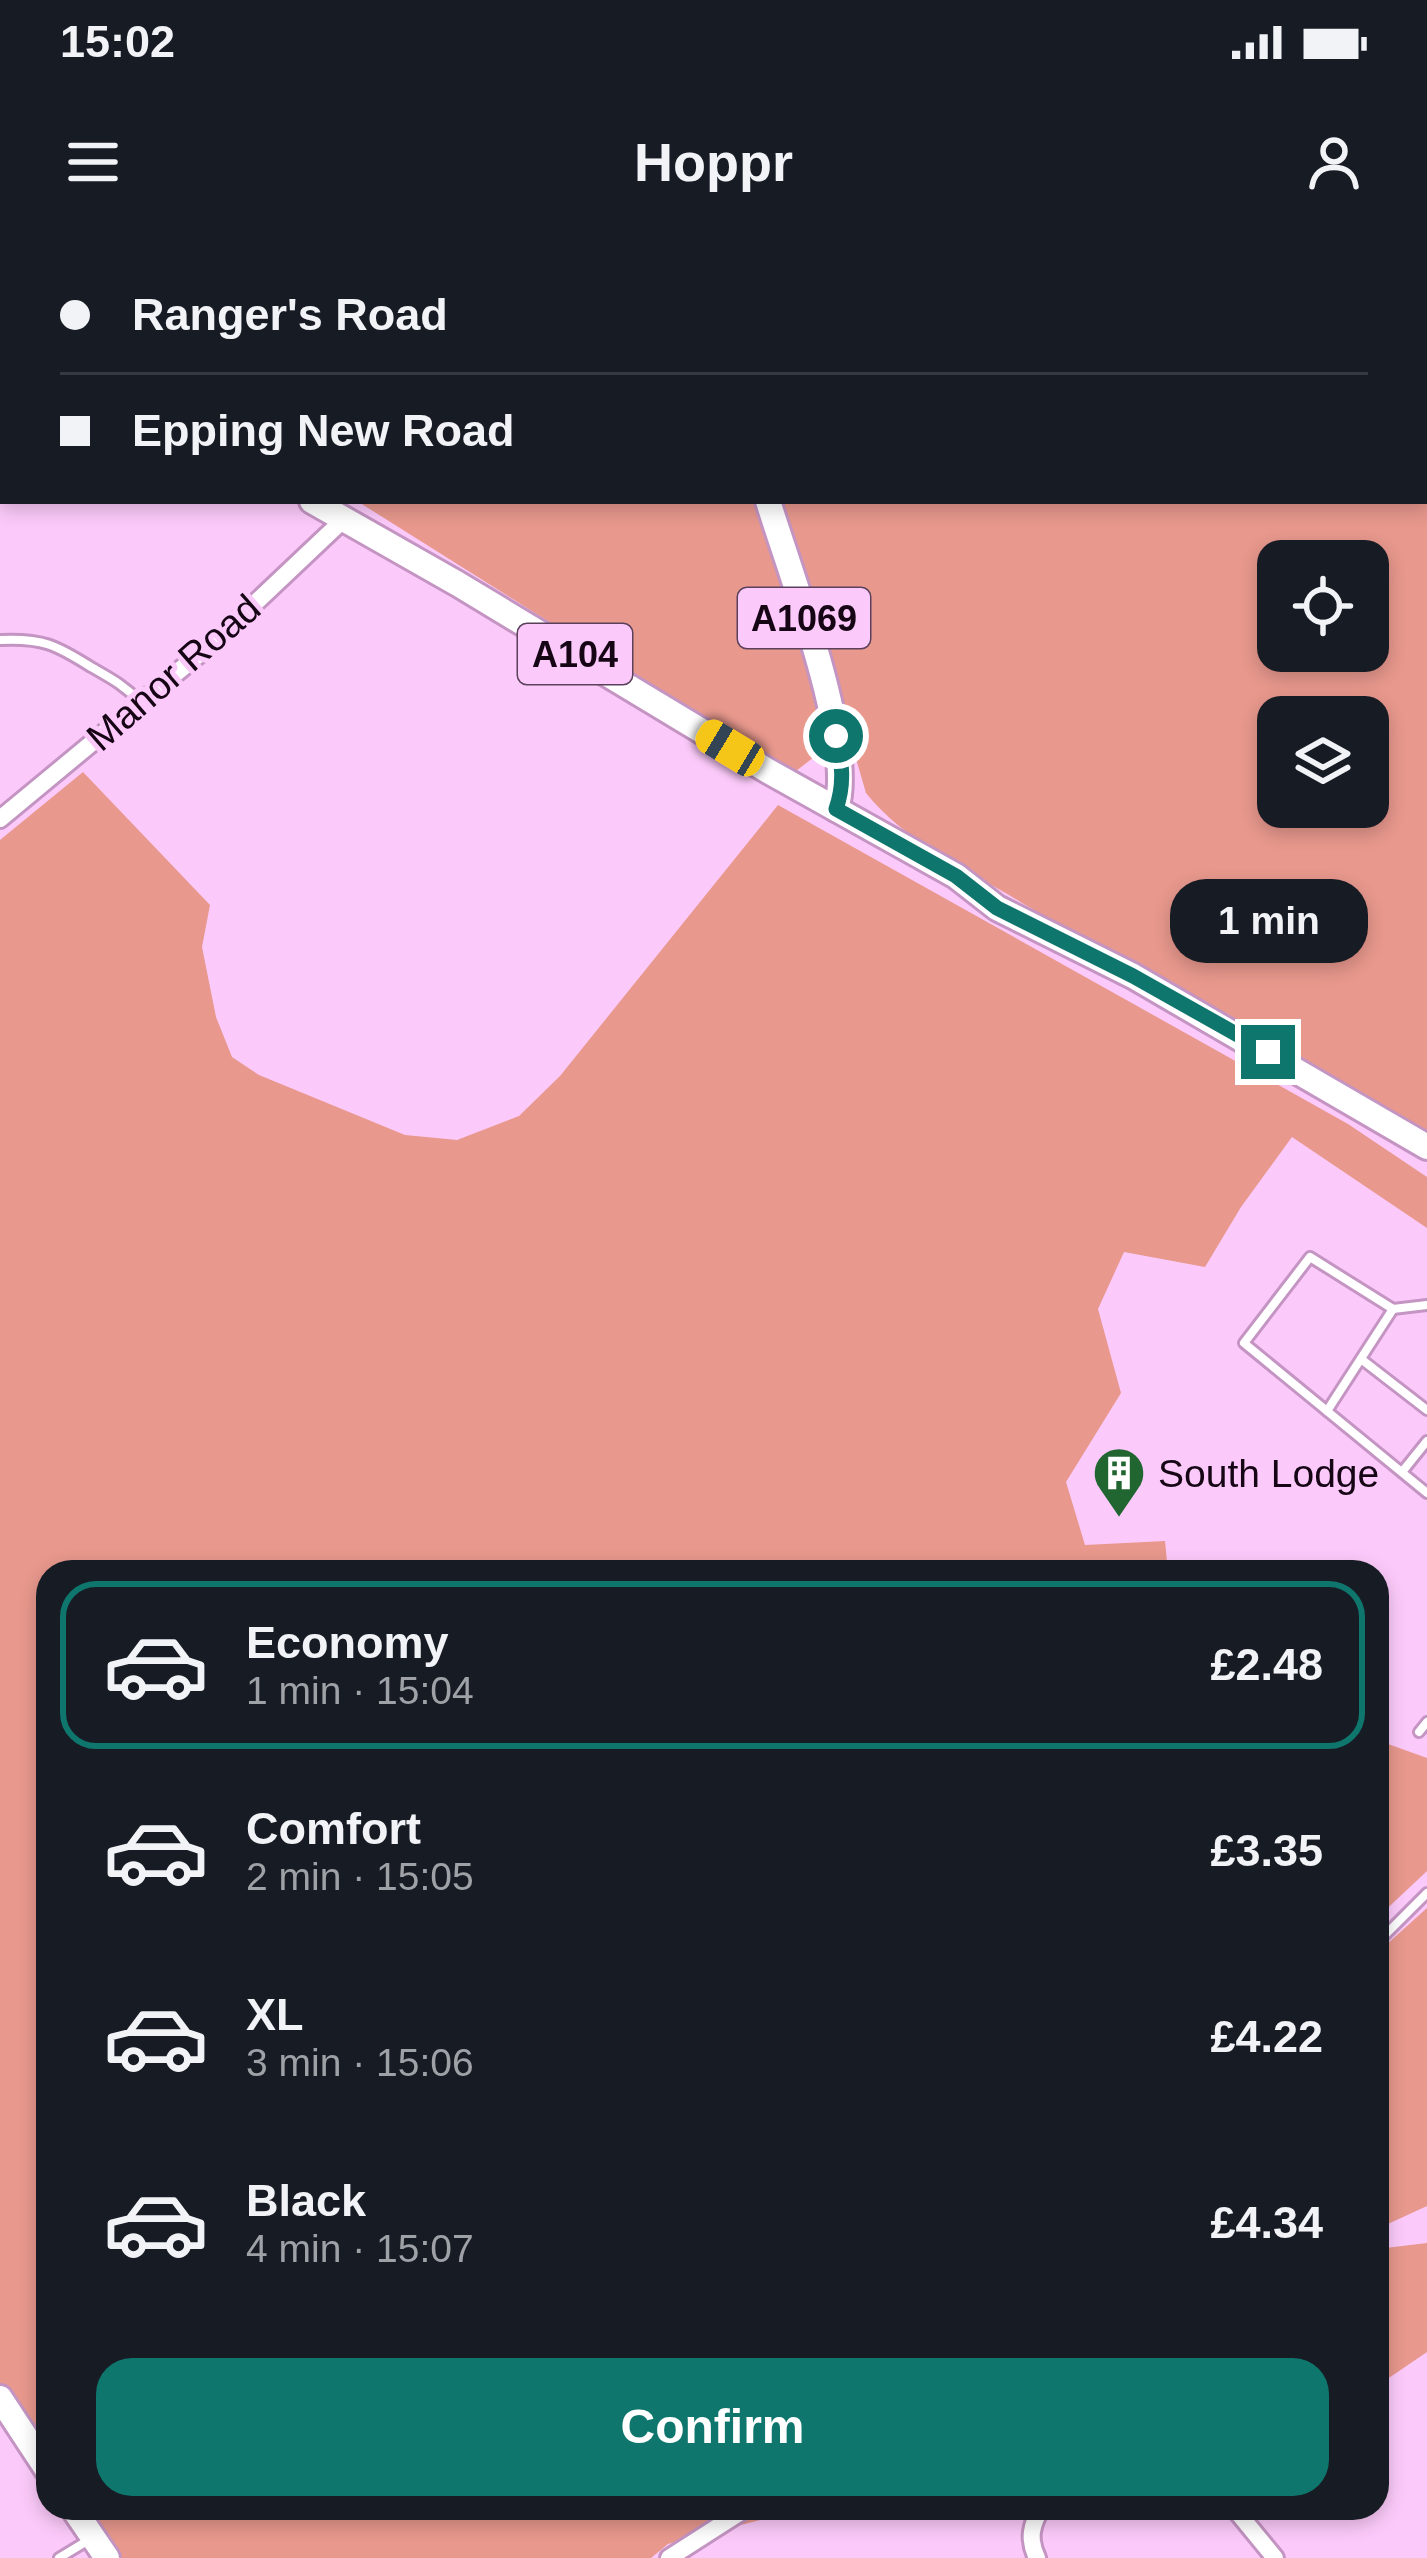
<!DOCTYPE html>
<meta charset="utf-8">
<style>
body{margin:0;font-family:Helvetica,sans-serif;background:#242831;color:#f1f3f6;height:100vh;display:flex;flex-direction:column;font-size:45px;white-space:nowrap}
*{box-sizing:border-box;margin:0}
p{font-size:39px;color:#9ea1a6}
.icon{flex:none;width:66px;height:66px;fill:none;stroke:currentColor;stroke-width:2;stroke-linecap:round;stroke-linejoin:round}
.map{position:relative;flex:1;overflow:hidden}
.sheet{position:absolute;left:36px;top:1320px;width:1353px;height:960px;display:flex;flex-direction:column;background:#171b24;border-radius:36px;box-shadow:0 6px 18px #0003}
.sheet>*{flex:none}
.top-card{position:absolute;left:0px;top:0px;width:1428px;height:264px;box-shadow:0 6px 18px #0003;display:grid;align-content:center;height:264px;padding:0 60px;background:#171b24}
.buttons{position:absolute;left:1257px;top:300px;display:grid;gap:24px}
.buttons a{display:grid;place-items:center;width:132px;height:132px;border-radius:24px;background:#171b24;box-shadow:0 6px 18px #0003;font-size:60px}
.end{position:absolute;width:54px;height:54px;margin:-27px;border:15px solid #0f766e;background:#fff;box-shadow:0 0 0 6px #fff}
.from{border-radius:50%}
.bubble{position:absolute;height:84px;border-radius:36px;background:#171b24;box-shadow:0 6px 18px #0003;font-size:39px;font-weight:800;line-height:84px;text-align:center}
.car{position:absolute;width:36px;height:72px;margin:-36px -18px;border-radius:15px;box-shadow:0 0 9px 3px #0007;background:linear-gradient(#f5c518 24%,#345 0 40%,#f5c518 0 76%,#345 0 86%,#f5c518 0)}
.top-card b{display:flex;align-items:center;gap:42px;height:114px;font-size:45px}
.top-card b+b{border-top:3px solid #363941}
.top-card i{width:30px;height:30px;background:#f1f3f6}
ul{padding:21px 0 0;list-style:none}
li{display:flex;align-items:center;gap:36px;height:168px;margin:0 24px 18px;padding:0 36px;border:6px solid transparent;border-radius:36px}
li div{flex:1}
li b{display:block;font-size:45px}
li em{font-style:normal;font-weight:800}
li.on{border-color:#0f766e}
li>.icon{width:108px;height:108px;stroke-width:1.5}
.button{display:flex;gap:24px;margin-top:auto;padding:24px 60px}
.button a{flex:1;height:138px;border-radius:36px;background:#0f766e;color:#fff;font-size:48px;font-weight:800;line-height:138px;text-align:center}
.status{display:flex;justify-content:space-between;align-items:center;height:84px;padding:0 60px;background:#171b24;direction:ltr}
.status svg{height:33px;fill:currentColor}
header{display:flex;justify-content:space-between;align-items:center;height:156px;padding:0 60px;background:#171b24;font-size:54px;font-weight:800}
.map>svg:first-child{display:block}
.green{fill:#e8988d;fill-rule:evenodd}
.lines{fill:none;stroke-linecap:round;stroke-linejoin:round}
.lane-casing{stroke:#c494c2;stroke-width:14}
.street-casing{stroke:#c494c2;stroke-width:22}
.primary-casing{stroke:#c494c2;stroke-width:30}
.lane{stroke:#fff;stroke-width:8}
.street{stroke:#fff;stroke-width:16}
.primary{stroke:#fff;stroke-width:24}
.route{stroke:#0f766e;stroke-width:15}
.labels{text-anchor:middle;stroke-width:10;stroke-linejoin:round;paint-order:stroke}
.shield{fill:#fccafa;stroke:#5a405a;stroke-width:3}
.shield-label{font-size:36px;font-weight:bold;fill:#150515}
.street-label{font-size:39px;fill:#150515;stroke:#fccafa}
.poi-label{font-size:39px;fill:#150515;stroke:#fccafa;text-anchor:start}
</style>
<div class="status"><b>15:02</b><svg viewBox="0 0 49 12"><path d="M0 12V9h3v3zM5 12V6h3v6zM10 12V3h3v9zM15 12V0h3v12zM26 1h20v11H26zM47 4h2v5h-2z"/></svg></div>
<header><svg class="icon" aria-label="menu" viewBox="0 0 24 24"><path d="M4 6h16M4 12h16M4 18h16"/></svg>Hoppr<svg class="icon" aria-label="person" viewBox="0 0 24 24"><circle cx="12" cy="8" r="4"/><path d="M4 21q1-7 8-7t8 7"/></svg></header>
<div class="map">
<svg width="1427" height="2318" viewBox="0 0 1427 2318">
<rect width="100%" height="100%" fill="#fccafa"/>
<!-- green -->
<g class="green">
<polygon points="0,0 682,0 683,3 3,3 3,26"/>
<path d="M706,0H1427V894C1295,812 1156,742 1022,663C969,630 906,603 866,553L781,261H1425V3ZM1278,321H1368V411H1278ZM1278,477H1368V567H1278Z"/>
<polygon points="357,261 757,261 820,476 814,517 796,531 778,526"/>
<polygon points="83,532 210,665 202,707 216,777 232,817 259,835 405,895 457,900 519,876 560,836 778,565 1348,884 1427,937 1427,988 1292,897 1241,967 1205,1027 1124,1012 1098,1069 1121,1153 1066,1242 1085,1305 1165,1301 1168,1332 48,1332 48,2209 0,2143 0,600"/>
<polygon points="1377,1500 1427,1518 1427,1631 1377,1678"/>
<polygon points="1427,1668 1427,1966 1377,1989 1377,1713"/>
<polygon points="1427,2003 1427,2112 1377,2146 1377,2009"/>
<polygon points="85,2268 806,2268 668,2304 651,2318 116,2318"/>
</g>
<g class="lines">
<!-- lane casing -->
<g class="lane-casing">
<g id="lane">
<path d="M0,400C43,398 56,405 91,427C110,438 124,445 139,461"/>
<polyline points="1427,1065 1393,1069 1310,1017 1244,1103 1427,1253"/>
<polyline points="1361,1119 1427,1170"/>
<polyline points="1327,1171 1393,1069"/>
<polyline points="1402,1232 1427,1201"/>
<polyline points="1419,1492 1427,1482"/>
<polyline points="1377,1703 1427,1653"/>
<polyline points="59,2318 87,2301"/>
</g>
</g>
<!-- street casing -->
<g class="street-casing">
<g id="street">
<polyline points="0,579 215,401 342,281"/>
<polyline points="1234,2268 1275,2318"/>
<polyline points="669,2318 747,2268"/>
<path d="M1037,2318C1028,2299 1031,2286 1041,2268"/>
</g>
</g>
<!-- primary casing -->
<g class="primary-casing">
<g id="primary">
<polyline points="692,0 693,3"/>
<polyline points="0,48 3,50"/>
<polyline points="312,261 458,344 768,531 956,636 997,668 1133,736 1427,907"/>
<path d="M768,261C789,330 857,506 836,569"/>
<polyline points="0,2158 48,2231"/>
<polyline points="73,2268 107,2318"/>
</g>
</g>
<!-- lane -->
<use href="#lane" class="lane"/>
<!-- street -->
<use href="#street" class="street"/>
<!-- primary -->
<use href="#primary" class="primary"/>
</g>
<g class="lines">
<!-- route -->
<path class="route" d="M836,496C842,522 845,543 836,569L956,636L997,668L1133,736L1268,812"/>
</g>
<!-- icons -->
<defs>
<g id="building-pin" transform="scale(2.7)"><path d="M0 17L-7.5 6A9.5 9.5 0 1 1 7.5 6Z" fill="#216531" stroke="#fccafa"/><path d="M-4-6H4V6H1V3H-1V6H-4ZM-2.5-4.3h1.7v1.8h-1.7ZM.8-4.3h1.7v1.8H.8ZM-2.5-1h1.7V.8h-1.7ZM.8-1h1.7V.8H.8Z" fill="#fff"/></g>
</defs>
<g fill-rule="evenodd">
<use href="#building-pin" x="1119" y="1233"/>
</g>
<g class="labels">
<!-- shield labels -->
<g class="shield">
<rect x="738" y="348" width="132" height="60" rx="9"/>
<rect x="518" y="384" width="114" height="60" rx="9"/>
</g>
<g class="shield-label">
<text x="804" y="391">A1069</text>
<text x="575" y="427">A104</text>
</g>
<!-- street labels -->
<g class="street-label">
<text transform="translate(173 432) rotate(-41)" y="14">Manor Road</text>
</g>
<!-- poi labels -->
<g class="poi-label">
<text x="1158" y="1247">South Lodge</text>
</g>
</g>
</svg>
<div class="buttons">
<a><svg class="icon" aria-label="locate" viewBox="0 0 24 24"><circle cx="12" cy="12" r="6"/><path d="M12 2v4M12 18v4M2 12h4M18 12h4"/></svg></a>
<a><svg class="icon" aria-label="layers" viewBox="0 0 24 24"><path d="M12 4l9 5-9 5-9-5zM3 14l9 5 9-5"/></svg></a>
</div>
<i class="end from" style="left:836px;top:496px"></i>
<i class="end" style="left:1268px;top:812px"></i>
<div class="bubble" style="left:1170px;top:639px;width:198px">1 min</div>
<i class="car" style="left:730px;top:508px;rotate:301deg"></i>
<div class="top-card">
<b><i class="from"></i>Ranger's Road</b>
<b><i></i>Epping New Road</b>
</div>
<section class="sheet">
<ul>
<li class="on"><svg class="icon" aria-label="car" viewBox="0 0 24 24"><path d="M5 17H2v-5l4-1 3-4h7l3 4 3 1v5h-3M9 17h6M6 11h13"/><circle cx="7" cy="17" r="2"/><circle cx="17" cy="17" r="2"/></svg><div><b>Economy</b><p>1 min · 15:04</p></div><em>£2.48</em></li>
<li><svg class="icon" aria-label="car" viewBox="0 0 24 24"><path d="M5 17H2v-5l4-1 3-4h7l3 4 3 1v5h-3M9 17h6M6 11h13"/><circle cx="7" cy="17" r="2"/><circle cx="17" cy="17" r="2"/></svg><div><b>Comfort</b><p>2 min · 15:05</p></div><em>£3.35</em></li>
<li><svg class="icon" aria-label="car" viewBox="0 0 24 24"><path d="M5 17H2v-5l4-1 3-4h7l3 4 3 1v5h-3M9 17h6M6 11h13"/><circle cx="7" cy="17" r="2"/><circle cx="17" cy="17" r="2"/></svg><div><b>XL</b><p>3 min · 15:06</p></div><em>£4.22</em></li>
<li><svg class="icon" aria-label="car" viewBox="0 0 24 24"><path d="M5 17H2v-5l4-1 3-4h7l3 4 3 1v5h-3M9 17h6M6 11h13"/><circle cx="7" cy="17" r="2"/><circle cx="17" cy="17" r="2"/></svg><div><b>Black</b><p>4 min · 15:07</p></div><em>£4.34</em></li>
</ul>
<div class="button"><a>Confirm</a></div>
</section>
</div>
